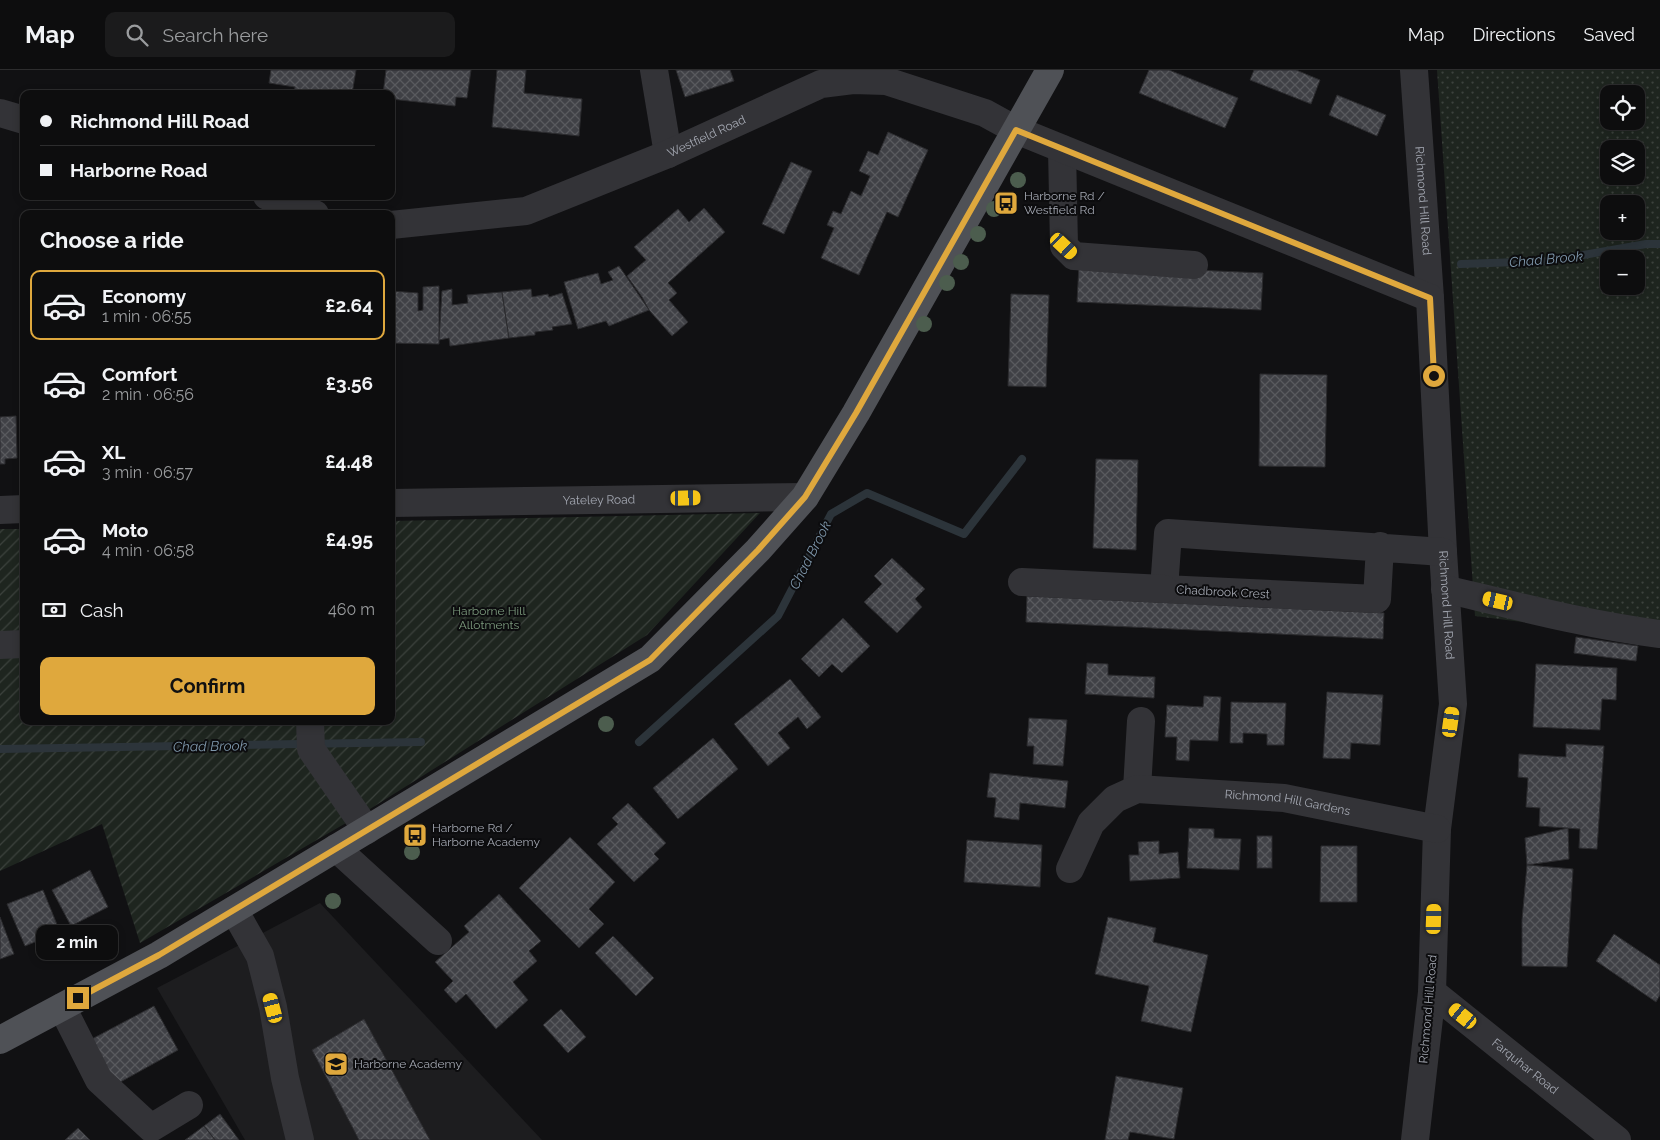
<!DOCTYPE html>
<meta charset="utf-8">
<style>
body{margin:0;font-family:Raleway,sans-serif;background:#1b1b1c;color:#f1f3f6;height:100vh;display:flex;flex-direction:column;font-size:19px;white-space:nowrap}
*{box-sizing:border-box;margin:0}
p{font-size:16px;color:#9a9c9e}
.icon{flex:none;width:28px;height:28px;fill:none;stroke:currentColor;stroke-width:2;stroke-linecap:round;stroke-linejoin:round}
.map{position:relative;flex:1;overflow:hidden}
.panel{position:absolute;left:20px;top:140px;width:375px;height:515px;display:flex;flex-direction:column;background:#0d0d0e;border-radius:10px;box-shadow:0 2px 8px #0003,0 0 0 1px #2d2d2e}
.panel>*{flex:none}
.guide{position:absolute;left:20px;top:20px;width:375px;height:110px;border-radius:10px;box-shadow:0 2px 8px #0003,0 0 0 1px #2d2d2e;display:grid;align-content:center;height:110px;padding:0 20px;background:#0d0d0e}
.fabs{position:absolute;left:1600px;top:15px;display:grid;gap:10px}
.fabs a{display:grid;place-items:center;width:45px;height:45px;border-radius:10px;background:#0d0d0e;box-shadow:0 2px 8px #0003,0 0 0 1px #2d2d2e;font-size:25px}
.end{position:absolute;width:22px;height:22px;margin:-11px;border:6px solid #dfa83d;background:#111;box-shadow:0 0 0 2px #111}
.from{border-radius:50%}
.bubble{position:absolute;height:35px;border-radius:10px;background:#0d0d0e;box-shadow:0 2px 8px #0003,0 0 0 1px #2d2d2e;font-size:16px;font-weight:700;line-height:35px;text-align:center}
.car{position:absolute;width:15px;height:30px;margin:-15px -8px;border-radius:6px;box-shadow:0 0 4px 1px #0007;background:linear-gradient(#f5c518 24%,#345 0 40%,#f5c518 0 76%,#345 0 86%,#f5c518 0)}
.guide b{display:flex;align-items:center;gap:18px;height:48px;font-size:19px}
.guide b+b{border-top:1px solid #2d2d2e}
.guide i{width:12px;height:12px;background:#f1f3f6}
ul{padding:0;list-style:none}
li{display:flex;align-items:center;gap:15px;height:70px;margin:0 10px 8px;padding:0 10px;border:2px solid transparent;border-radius:10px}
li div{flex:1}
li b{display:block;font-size:19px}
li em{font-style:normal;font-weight:700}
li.active{border-color:#dfa83d}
li>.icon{width:45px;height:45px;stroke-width:1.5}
h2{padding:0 20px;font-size:22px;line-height:60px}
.pay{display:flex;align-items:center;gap:12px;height:55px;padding:0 20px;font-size:19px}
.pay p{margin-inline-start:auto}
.action{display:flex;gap:10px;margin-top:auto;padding:10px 20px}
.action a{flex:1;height:58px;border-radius:10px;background:#dfa83d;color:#111;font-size:20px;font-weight:700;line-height:58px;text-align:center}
header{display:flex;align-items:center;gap:30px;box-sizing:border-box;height:70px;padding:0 25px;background:#0d0d0e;border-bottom:1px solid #2d2d2e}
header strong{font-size:24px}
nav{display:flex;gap:28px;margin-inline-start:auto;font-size:18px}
.search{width:350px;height:45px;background:#1b1b1c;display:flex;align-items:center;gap:12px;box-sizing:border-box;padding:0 18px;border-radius:10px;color:#9a9c9e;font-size:19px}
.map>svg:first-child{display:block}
.built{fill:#1d1d1f}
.park{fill:url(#park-dots);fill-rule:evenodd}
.garden{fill:url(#garden-furrows)}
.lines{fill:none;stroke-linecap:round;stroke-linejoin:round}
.stream{stroke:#2c343a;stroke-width:8}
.building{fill:url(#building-cross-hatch);stroke:#2b2b2e}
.minor{stroke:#333337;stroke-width:28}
.major{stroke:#4f5156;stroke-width:28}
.tree{fill:#4c5d4e}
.route{stroke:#dfa83d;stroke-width:6}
.labels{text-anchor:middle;stroke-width:4;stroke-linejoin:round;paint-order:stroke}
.street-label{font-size:12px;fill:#a4a8b2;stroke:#0c0c0e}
.poi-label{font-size:12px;fill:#a4a8b2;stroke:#0c0c0e;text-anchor:start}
.park-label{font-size:12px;fill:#7d9b7e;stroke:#0c0c0e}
.water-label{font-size:14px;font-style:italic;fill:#7e96aa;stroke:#0c0c0e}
</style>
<header>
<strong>Map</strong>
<div class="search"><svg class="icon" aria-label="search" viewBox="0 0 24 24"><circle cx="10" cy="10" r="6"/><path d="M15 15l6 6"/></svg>Search here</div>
<nav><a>Map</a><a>Directions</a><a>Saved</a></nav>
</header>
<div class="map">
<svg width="1660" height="1070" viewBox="0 0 1660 1070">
<defs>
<pattern id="park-dots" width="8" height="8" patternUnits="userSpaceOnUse" patternTransform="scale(1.25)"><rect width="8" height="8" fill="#1e251f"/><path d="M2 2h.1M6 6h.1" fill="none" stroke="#3c423d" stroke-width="1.8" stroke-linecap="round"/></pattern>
<pattern id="garden-furrows" width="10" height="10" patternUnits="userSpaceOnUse" patternTransform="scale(1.25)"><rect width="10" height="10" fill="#1e251f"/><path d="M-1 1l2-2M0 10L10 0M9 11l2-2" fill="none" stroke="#3c423d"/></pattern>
<pattern id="building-cross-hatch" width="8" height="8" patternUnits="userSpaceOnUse" patternTransform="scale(1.25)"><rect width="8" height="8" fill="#404146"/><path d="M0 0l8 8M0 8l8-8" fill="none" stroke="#595a5e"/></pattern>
</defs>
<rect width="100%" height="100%" fill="#111113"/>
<!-- built -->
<polygon class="built" points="320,833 542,1070 245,1070 157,918"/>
<!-- park -->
<path class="park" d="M1437,0H1660V570L1475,546ZM1609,24H1636V51H1609ZM1609,79H1636V106H1609ZM1609,134H1636V161H1609ZM1609,189H1636V216H1609Z"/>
<!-- garden -->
<polygon class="garden" points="760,443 647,565 370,739 140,873 102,754 0,801 0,459 24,459 24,651 391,651 391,451"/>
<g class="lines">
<!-- stream -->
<g class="stream">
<polyline points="1461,194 1549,191 1646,174 1660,174"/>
<polyline points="639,672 778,546 831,444 867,423 964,464 1022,389"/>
<polyline points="0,679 421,672"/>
</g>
</g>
<!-- building -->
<g class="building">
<polygon points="271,0 356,0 352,24 294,24 295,17 269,13"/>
<polygon points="386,0 471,0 467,28 456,27 455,36 391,29 391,24 383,24"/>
<polygon points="497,0 526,0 524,23 582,29 579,66 492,57"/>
<polygon points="676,0 730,0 734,11 685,27"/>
<polygon points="1149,0 1169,0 1238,28 1225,58 1139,23"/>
<polygon points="1254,0 1296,0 1320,10 1311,34 1250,10"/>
<polygon points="1337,25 1386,45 1377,66 1329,45"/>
<polygon points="888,62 928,80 898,147 887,142 859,205 821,188 834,158 827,155 833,141 841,144 851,121 861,126 870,106 859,101 868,81 878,85"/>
<polygon points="791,92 812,101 784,164 762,154"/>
<polygon points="704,138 725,162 668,213 677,223 669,230 688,252 672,266 649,240 642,227 627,206 646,190 634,177 678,139 689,152"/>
<polygon points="1079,195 1263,203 1261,240 1077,232"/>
<polygon points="619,196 649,240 609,256 606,251 578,259 564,212 598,203 601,214 613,210 608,202"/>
<polygon points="439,216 439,274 391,273 391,221 418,223 418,241 423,240 423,217"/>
<polygon points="452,219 452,235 468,233 467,225 502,222 509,268 450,276 449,268 439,270 442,221"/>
<polygon points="531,219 532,227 548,224 549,227 562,223 572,254 552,257 553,260 535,262 535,265 509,268 502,222"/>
<polygon points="1011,224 1049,225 1046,317 1008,316"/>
<polygon points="1260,304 1327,305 1325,397 1259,396"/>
<polygon points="16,346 17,388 5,389 5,394 0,394 0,347"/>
<polygon points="1096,389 1138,390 1136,480 1093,478"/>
<polygon points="892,488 925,519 915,529 922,537 897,563 864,532 882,514 874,506"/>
<polygon points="1027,526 1384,543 1383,569 1026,552"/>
<polygon points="843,548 870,576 842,603 832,594 819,607 801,589"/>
<polygon points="1576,567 1638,576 1636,591 1574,583"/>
<polygon points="1087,593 1108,594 1108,605 1155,607 1154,628 1085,624"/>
<polygon points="1536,594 1617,598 1616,630 1602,629 1600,660 1533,657"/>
<polygon points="790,609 821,647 807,659 798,647 778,663 790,678 768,696 734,654"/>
<polygon points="1327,622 1383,625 1380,675 1351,673 1350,689 1323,688"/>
<polygon points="1204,626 1221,627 1218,671 1190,670 1189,691 1176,690 1177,667 1165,667 1167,635 1203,637"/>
<polygon points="1231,632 1286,633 1284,675 1267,675 1267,664 1243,663 1243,673 1230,673"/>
<polygon points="1029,648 1067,650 1063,696 1033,694 1034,676 1027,676"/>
<polygon points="713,668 738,699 678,749 653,718"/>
<polygon points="1566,674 1604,676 1597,779 1579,778 1580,759 1539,756 1540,738 1526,737 1528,708 1518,707 1519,684 1566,687"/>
<polygon points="990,703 1068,711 1065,738 1020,733 1019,750 994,747 996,728 987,727"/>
<polygon points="628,733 666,773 654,784 659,789 634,812 597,774 618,754 612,748"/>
<polygon points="1189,758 1214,759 1214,768 1241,769 1239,800 1187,798"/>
<polygon points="1568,758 1569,789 1527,795 1525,768"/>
<rect x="1257" y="766" width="15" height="32"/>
<polygon points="570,767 615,812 589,839 604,854 579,878 519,818"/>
<polygon points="967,770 1042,775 1040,817 964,812"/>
<polygon points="1159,771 1159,784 1178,782 1180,808 1130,811 1129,785 1139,785 1138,772"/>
<polygon points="1321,776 1357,776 1357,832 1320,832"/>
<polygon points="1527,795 1573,799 1567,897 1522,896 1522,850"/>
<polygon points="90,800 108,837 71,856 52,820"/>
<polygon points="43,820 60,862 25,876 7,834"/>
<polygon points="499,824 541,871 529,881 537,891 513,912 528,930 496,959 466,924 456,933 444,920 453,911 435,892 469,862 464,856"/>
<polygon points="0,847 14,884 0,889"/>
<polygon points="1108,847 1156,858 1153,872 1208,885 1191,962 1141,951 1149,916 1095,904"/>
<polygon points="1614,864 1660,895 1660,925 1656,932 1596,891"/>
<polygon points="613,866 654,908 636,926 595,883"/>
<polygon points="154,936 178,980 115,1015 90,970"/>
<polygon points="561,939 586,967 568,983 543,955"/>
<polygon points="364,949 430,1070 359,1070 312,980"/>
<polygon points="1116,1006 1183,1018 1174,1069 1130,1062 1128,1070 1105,1070"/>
<polygon points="220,1044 239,1070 215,1070 204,1056"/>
<polygon points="204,1056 215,1070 185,1070"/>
<polygon points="78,1058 90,1070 65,1070"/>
</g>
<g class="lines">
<!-- minor -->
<g class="minor">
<polyline points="654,0 668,84"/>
<path id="s1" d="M1414,0L1430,228L1443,482L1453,634L1437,759L1432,922L1415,1070"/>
<polyline points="0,43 24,50"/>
<polyline points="1062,79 1064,176 1074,186 1194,195"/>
<polyline points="267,126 315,144"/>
<path id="s2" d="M391,155L526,141L668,84L821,14L853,10L886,11L985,43L1016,60L1430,228"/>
<path id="s3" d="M391,433L805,427"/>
<polyline points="0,440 24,439"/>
<polyline points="1380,476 1377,529 1164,519 1168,463 1443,482"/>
<polyline points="1022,512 1164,519"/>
<path d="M1445,519C1516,536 1588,555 1660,564"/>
<polyline points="0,575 24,574"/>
<polyline points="310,651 311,679 367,760"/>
<polyline points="1137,719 1141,651"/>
<polyline points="336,778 438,871"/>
<path id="s4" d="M1070,799L1091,753L1115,729L1137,719L1284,728L1437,759"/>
<polyline points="234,840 260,886 273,937 285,1008 300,1070"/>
<path id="s5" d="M1432,922L1617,1070"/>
<polyline points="62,937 99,1010 151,1058 189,1035"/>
</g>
<!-- major -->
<polyline class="major" points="0,970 159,885 650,589 758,480 805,427 856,343 1050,0"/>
</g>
<!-- trees -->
<g class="tree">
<circle cx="1018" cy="110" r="8"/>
<circle cx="994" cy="139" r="8"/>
<circle cx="978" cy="164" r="8"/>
<circle cx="961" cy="192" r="8"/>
<circle cx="947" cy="213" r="8"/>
<circle cx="924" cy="254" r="8"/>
<circle cx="606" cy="654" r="8"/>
<circle cx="412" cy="782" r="8"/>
<circle cx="333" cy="831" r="8"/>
</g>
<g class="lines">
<!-- route -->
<polyline class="route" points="78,928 159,885 650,590 758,480 805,427 856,343 1016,60 1430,228 1434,306"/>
</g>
<!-- icons -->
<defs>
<g id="bus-square" transform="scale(1.25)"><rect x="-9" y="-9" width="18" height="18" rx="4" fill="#dfa83d" stroke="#0c0c0e"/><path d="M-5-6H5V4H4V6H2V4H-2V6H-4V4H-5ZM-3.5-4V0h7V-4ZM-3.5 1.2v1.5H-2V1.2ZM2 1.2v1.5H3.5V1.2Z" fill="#111"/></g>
<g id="school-square" transform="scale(1.25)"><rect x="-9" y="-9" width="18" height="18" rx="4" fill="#dfa83d" stroke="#0c0c0e"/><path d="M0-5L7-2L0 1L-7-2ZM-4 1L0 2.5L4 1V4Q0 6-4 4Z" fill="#111"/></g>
</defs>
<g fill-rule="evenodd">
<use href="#bus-square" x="1006" y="133"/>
<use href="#bus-square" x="415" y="765"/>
<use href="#school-square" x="336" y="994"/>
</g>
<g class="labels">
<!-- street labels -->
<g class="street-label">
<text dy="4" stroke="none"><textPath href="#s2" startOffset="331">Westfield Road</textPath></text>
<text dy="4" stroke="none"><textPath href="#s1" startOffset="131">Richmond Hill Road</textPath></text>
<text dy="4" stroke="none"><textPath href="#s3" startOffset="208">Yateley Road</textPath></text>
<text transform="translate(1223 522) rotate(3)" y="4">Chadbrook Crest</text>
<text dy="4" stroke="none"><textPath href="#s1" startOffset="536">Richmond Hill Road</textPath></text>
<text dy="4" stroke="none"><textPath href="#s4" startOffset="260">Richmond Hill Gardens</textPath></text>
<text transform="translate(1428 939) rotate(-85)" y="4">Richmond Hill Road</text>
<text dy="4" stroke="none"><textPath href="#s5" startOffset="119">Farquhar Road</textPath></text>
</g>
<!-- poi labels -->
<g class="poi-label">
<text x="1024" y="130">Harborne Rd /<tspan x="1024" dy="14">Westfield Rd</tspan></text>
<text x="432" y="762">Harborne Rd /<tspan x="432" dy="14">Harborne Academy</tspan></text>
<text x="354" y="998">Harborne Academy</text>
</g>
<!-- park labels -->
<g class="park-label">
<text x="489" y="545">Harborne Hill<tspan x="489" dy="14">Allotments</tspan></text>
</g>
<!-- water labels -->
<g class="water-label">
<text transform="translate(1546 189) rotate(-5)" y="5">Chad Brook</text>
<text transform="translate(810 485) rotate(-63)" y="5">Chad Brook</text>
<text transform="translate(210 676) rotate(-1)" y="5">Chad Brook</text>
</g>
</g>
</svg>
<div class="fabs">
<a><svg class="icon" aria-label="locate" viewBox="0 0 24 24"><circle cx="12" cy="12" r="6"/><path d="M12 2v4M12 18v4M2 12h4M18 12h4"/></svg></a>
<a><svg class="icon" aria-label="layers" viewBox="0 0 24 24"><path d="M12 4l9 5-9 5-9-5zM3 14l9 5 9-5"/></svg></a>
<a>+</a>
<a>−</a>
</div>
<i class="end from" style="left:1434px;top:306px"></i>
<i class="end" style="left:78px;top:928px"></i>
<div class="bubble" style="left:36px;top:855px;width:82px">2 min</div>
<i class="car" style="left:1064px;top:176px;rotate:133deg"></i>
<i class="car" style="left:686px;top:428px;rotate:89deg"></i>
<i class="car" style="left:1498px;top:531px;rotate:283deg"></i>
<i class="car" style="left:1451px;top:652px;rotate:8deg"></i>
<i class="car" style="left:1434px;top:849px;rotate:2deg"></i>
<i class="car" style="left:273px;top:938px;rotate:345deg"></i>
<i class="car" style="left:1463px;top:946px;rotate:309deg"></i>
<div class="guide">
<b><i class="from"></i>Richmond Hill Road</b>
<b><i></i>Harborne Road</b>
</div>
<section class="panel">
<h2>Choose a ride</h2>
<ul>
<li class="active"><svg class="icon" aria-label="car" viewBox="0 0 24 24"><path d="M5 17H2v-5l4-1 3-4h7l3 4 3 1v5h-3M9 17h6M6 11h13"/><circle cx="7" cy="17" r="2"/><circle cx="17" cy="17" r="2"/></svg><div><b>Economy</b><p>1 min · 06:55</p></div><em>£2.64</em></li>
<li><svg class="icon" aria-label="car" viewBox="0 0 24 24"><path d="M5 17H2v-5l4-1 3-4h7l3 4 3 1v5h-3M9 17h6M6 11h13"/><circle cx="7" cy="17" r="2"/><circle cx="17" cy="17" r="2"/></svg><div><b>Comfort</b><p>2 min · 06:56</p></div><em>£3.56</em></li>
<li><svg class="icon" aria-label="car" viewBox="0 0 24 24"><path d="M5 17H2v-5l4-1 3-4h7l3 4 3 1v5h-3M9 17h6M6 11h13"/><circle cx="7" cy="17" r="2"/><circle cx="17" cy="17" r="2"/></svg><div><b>XL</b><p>3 min · 06:57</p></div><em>£4.48</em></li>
<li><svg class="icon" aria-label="car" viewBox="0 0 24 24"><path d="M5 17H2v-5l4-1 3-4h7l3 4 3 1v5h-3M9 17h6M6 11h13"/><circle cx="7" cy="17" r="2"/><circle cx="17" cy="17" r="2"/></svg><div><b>Moto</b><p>4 min · 06:58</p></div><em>£4.95</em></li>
</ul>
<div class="pay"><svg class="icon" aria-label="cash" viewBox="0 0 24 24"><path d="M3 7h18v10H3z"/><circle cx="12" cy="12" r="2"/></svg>Cash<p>460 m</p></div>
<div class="action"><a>Confirm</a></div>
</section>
</div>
